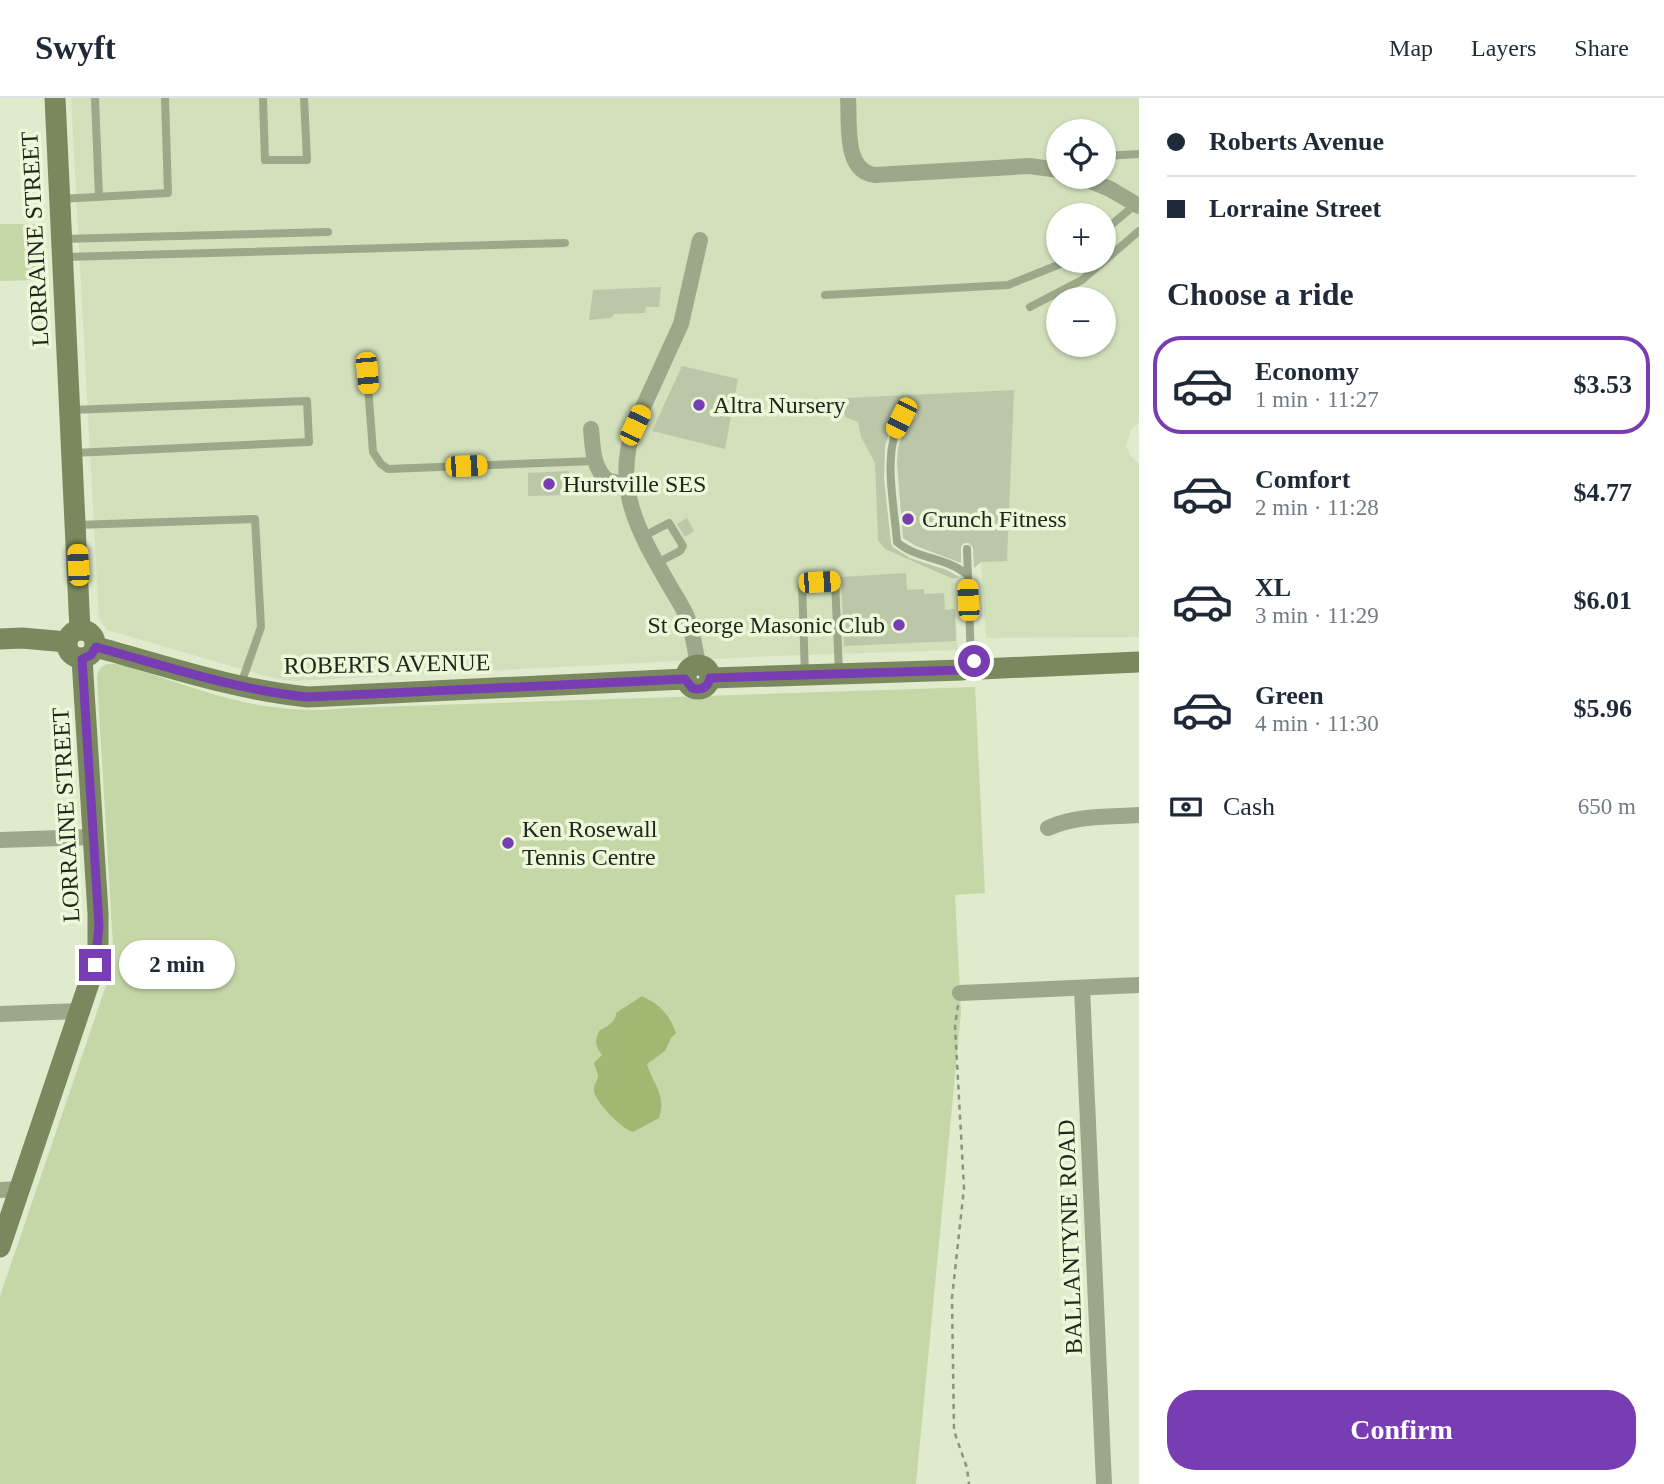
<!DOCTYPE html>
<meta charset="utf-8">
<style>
body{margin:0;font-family:"Times New Roman",serif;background:#f6f6f7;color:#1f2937;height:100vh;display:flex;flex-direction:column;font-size:26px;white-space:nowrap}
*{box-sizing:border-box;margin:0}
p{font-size:23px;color:#747a83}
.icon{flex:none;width:38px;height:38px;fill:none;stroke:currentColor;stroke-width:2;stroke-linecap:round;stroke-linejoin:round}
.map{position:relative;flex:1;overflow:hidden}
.details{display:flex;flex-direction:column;background:#fff;width:525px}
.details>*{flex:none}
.guide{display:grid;align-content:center;height:154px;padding:0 28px;background:#fff}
.controls{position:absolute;left:1046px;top:21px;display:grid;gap:14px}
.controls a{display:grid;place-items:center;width:70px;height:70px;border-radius:50%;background:#fff;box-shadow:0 2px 5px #0004;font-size:35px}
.end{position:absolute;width:32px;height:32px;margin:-16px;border:9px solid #793db3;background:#fff;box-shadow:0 0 0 4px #fff}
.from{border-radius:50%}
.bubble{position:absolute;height:49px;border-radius:24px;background:#fff;box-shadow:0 2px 5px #0004;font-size:23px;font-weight:600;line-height:49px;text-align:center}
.car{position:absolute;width:21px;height:42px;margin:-21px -10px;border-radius:9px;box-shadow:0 0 5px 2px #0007;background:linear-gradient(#f5c518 24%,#345 0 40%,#f5c518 0 76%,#345 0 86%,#f5c518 0)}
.guide b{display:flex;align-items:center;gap:24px;height:66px;font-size:26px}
.guide b+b{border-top:2px solid #e0e1e3}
.guide i{width:18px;height:18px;background:#1f2937}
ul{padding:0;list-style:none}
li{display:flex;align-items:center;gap:21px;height:98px;margin:0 14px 10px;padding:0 14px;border:4px solid transparent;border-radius:28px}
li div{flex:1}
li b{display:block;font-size:26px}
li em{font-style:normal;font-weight:600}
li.selected{border-color:#793db3}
li>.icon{width:63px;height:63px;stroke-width:1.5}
h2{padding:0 28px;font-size:32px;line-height:84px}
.pay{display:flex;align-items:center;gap:18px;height:77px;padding:0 28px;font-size:26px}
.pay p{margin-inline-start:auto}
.button{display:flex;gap:14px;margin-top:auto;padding:14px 28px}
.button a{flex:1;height:80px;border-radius:28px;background:#793db3;color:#fff;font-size:28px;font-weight:600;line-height:80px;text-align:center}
header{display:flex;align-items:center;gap:42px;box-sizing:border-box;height:98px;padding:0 35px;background:#fff;border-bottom:2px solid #e0e1e3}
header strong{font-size:33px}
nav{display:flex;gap:38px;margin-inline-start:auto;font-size:24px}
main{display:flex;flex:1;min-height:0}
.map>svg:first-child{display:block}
.built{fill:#d2e0bb;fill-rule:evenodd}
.green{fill:#c6d7a7}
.water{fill:#a1b873}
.building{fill:#bcc7a9}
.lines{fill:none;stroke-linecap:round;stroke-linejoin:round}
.path{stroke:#8a937d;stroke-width:2.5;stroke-dasharray:5 5;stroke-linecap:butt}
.lane{stroke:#9da88a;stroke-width:8}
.street{stroke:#9da88a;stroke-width:16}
.secondary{stroke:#7a895d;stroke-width:21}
.route{stroke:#793db3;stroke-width:9}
.poi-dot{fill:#793db3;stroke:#ecf8d9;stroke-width:2.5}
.labels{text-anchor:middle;stroke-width:7;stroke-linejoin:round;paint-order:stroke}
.street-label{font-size:24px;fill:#22261b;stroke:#ecf8d9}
.poi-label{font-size:24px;fill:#22261b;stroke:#ecf8d9;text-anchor:start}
</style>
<header>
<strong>Swyft</strong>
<nav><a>Map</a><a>Layers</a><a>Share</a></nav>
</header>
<main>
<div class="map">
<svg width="1139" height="1386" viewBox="0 0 1139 1386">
<rect width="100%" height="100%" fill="#dfebcc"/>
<!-- built -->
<path class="built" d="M71,0H1139V325L1131,331L1126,348L1130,357L1139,366V539L986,540L981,464L1007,462L1013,292L842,300L845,319L858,324L861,339L875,365L878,442L885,451L953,481L958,552L773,558L293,583L269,579L107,532L99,521ZM1059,33H1104V79H1059ZM1059,117H1104V163H1059ZM1059,201H1104V247H1059Z"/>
<!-- green -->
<g class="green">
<polygon points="0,126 40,126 41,182 0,183"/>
<path d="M108,566H122C197,591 265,620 346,610L975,589L985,795L955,797L961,914L916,1386H0V1198L114,864L97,580C98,572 100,568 108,566Z"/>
</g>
<!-- water -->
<path class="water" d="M642,898C659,906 670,917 676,935L671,940L665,953L647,966C652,985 667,996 659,1020L633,1034C622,1031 596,1005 594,993C593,987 598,983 598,977C597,973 595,969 594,965L602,957C595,948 594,942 600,932C608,928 616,924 616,915Z"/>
<!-- building -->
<g class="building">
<polygon points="661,189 659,209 646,209 645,215 614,216 611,220 589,222 593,192"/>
<polygon points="682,268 738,281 725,351 652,333"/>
<polygon points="1014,292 1007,463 981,464 974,470 973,450 969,445 964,445 961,449 961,465 916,448 903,440 897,365 898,350 906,325 917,319 916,313 912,311 895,317 885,348 884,381 891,445 893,449 910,460 947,472 959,479 953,481 885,451 878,442 875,365 861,339 858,324 845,319 842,300"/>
<polygon points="569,373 569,397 528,398 528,375"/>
<polygon points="687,420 694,433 685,439 677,426"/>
<polygon points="906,475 907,492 924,491 924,496 944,495 945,512 955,511 956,543 844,548 841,479"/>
</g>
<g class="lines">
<!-- path -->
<polyline class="path" points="958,907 955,928 964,1090 952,1200 954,1333 967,1370 969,1386"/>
<!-- lane -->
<g class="lane">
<polyline points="95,0 99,99"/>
<polyline points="263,0 265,62 307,62 304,0"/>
<polyline points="1104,58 1139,56"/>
<polyline points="60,101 168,95 165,0"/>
<polyline points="1104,133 1136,106"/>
<polyline points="61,141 328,134"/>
<polyline points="64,159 565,145"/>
<polyline points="825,197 1008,187 1068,163"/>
<polyline points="1030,209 1082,182 1139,133"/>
<polyline points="367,275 373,354 381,366 388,371 595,363"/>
<polyline points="70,312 307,303 309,344 73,355"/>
<path d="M911,317L901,320C882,356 894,404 897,444C916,461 946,459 966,476"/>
<polyline points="76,427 255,421 261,529 241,586"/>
<polyline points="642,439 669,425 683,448 680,453 657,465"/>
<polyline points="967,451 971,562"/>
<polyline points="805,577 802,485 835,483 839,575"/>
</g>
<!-- street -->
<g class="street">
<path d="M848,0C850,25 843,73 875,77L1029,68L1059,72"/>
<polyline points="1081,79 1110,91 1139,108"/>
<path d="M591,331C593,349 592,370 608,383L626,386"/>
<path d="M698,567C695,551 693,534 687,519C682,507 674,496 668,485C638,433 612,388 635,327L681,226L700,142"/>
<path d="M1048,730C1076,717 1108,719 1139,717"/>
<polyline points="0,742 92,739"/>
<polyline points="1082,890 1104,1386"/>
<polyline points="960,895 1139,887"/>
<polyline points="0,916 79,913"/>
<polyline points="0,1092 19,1091"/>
</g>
<!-- secondary -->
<g class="secondary">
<polyline points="55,0 80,532"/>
<circle cx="81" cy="546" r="14"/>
<polyline points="0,541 22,540 67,544"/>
<path d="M96,549C166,568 236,592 308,599L685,581"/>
<circle cx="698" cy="579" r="12"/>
<polyline points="981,571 1139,564"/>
<polyline points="711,580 962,572"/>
<polyline points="0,1149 89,885 98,852 98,815 82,561"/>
</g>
</g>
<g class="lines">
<!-- route -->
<path class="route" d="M95,867L99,828L82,561L91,557L96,549C166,568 236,592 308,599L685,581L692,590C702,593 708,589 710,580L962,572L964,565L974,563"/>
</g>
<!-- markers -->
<g class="poi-dot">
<circle cx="699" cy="307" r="7"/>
<circle cx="549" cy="386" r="7"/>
<circle cx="908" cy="421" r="7"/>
<circle cx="899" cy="527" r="7"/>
<circle cx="508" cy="745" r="7"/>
</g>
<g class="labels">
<!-- street labels -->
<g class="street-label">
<text transform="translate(35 141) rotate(-93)" y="8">LORRAINE STREET</text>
<text transform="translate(387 566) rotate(-1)" y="8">ROBERTS AVENUE</text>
<text transform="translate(66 717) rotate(-93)" y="8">LORRAINE STREET</text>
<text transform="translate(1070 1139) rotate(-92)" y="8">BALLANTYNE ROAD</text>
</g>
<!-- poi labels -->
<g class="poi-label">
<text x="713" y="315">Altra Nursery</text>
<text x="563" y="394">Hurstville SES</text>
<text x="922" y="429">Crunch Fitness</text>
<text x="885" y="535" text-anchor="end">St George Masonic Club</text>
<text x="522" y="739">Ken Rosewall<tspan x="522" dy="28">Tennis Centre</tspan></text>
</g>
</g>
</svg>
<div class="controls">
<a><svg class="icon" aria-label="locate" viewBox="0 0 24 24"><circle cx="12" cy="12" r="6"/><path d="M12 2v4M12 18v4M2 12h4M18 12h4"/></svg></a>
<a>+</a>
<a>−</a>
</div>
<i class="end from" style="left:974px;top:563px"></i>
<i class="end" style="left:95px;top:867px"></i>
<div class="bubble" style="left:119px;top:842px;width:116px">2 min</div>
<i class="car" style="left:367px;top:275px;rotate:175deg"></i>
<i class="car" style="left:901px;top:320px;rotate:207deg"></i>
<i class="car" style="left:635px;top:327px;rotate:25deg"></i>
<i class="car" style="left:466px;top:368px;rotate:88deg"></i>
<i class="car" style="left:78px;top:467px;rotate:357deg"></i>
<i class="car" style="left:819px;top:484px;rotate:87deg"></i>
<i class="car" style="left:968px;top:502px;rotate:357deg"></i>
</div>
<section class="details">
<div class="guide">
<b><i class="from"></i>Roberts Avenue</b>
<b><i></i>Lorraine Street</b>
</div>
<h2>Choose a ride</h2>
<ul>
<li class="selected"><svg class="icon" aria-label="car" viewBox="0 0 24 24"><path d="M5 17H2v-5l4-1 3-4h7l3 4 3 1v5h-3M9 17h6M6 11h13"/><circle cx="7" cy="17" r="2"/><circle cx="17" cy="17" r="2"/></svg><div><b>Economy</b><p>1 min · 11:27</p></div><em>$3.53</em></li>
<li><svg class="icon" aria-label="car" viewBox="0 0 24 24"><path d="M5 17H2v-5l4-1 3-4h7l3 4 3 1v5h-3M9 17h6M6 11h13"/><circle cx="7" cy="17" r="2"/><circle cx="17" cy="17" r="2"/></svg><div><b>Comfort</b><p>2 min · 11:28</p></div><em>$4.77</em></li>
<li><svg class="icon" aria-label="car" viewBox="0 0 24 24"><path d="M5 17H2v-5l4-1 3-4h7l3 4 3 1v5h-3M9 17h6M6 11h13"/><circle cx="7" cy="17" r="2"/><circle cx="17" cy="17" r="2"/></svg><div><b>XL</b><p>3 min · 11:29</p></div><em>$6.01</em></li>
<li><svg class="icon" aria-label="car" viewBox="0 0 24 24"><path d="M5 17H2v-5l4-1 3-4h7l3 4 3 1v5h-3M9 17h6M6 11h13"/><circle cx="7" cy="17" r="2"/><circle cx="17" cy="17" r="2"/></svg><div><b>Green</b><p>4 min · 11:30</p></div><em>$5.96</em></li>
</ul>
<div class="pay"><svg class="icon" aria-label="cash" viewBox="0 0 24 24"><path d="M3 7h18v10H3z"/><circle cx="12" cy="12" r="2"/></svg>Cash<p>650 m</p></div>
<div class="button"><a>Confirm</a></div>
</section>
</main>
